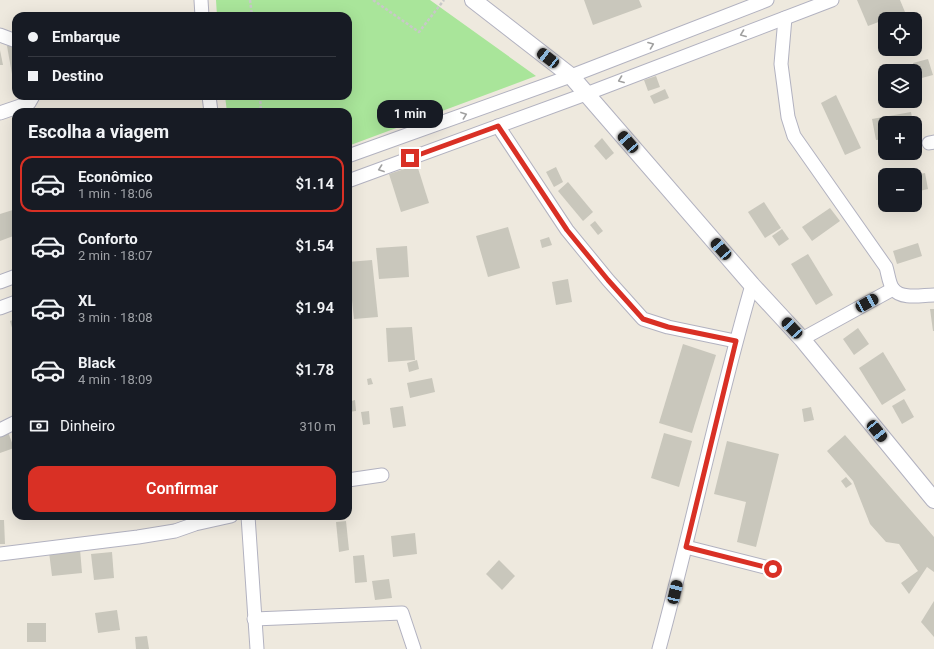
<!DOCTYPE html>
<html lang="pt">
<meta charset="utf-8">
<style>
body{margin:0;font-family:Roboto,sans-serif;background:#20242c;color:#f1f3f6;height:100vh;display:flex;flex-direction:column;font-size:15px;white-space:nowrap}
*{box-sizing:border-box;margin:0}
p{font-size:13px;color:#9ea1a6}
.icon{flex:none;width:22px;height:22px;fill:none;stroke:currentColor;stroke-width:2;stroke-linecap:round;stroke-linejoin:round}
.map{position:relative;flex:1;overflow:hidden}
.details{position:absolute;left:12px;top:108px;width:340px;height:412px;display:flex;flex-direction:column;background:#171b24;border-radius:12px;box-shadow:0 4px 16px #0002}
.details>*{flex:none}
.hud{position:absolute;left:12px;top:12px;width:340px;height:88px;border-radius:12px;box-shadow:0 4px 16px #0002;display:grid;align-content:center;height:88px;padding:0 16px;background:#171b24}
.fabs{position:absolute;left:878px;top:12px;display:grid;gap:8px}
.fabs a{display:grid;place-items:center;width:44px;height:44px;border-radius:8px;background:#171b24;box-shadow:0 4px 16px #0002;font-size:20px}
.end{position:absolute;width:18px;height:18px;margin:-9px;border:5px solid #d93025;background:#fff;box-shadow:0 0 0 2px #fff}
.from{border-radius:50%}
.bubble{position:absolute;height:28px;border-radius:12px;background:#171b24;box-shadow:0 4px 16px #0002;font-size:13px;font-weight:600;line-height:28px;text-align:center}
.car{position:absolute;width:12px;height:24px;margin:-12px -6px;border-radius:5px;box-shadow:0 0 3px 1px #0007;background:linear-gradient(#222 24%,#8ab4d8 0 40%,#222 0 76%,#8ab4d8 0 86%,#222 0)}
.hud b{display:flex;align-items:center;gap:14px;height:38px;font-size:15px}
.hud b+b{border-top:1px solid #363941}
.hud i{width:10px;height:10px;background:#f1f3f6}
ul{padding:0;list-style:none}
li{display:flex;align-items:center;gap:12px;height:56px;margin:0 8px 6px;padding:0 8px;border:2px solid transparent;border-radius:12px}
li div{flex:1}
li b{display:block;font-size:15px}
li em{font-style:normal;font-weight:600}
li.selected{border-color:#d93025}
li>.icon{width:36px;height:36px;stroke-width:1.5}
h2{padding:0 16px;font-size:18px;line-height:48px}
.pay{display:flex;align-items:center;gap:10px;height:44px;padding:0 16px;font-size:15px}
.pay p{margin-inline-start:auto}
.button{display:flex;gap:8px;margin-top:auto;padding:8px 16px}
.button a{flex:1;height:46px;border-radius:12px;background:#d93025;color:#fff;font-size:16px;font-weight:600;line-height:46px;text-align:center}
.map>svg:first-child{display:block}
.green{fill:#a9e59a}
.building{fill:#c9c7bc}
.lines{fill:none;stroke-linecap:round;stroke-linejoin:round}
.minor-casing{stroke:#b2b2c0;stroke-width:15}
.tertiary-casing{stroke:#b2b2c0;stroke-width:18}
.path{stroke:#c8c8c8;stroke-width:2.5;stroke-dasharray:3 2;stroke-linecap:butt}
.minor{stroke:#fff;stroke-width:13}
.tertiary{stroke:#fff;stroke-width:16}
.oneway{stroke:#a0a0a0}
.route{stroke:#d93025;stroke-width:5}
</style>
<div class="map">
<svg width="934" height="649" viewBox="0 0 934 649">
<rect width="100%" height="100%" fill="#eee9de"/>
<!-- green -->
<polygon class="green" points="216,0 430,0 536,76 348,146 348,112 227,112 225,96 348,96 348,16 217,16"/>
<!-- building -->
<g class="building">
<polygon points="584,0 639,0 642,7 593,25"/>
<polygon points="857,0 900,0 905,12 868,26"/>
<polygon points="16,44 16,91 15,91 7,46"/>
<polygon points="0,50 3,65 0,65"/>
<polygon points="928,59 933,75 918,79 913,63"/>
<polygon points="656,76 660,87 648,91 644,80"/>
<polygon points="665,89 669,98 654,104 650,96"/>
<polygon points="836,95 861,148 845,155 821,103"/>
<polygon points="911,112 913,123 885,123 885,139 876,140 872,119"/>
<polygon points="602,138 614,153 606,160 594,146"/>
<polygon points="417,165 429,203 401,212 389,174"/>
<polygon points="556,167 563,182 554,187 546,172"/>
<polygon points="925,173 928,189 915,192 915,175"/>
<polygon points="568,182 593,212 583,221 558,191"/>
<polygon points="764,202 781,228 765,238 748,212"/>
<polygon points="830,208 840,221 812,241 802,227"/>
<polygon points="16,209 16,235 0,241 0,214"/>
<polygon points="595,221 603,231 598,235 590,225"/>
<polygon points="508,227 520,268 488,277 476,236"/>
<polygon points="782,229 789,239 779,246 772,236"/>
<polygon points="348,235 351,244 348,245"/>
<polygon points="549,237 552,245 542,248 540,240"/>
<polygon points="918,243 922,256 897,264 893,251"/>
<polygon points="407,246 409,277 379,279 376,248"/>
<polygon points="808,254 833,295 816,305 791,264"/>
<polygon points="372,260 378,317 354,319 348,262"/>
<polygon points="568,279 572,302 556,305 552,282"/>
<polygon points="930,309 934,309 934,331 933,331"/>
<polygon points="16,319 16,341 10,321"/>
<polygon points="412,327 415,360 388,362 386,328"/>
<polygon points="858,328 869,344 854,355 843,339"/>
<polygon points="683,344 716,355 692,433 659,423"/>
<polygon points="883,352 906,390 882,405 859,368"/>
<polygon points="417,360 419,369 409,372 407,363"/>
<polygon points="371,378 373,384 368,385 367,379"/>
<polygon points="432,378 435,392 410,398 407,383"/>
<polygon points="904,399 914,417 902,424 892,406"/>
<polygon points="355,400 356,411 348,412 348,402"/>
<polygon points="403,406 406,426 393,428 390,408"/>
<polygon points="811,407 814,420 804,422 802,409"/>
<polygon points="369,411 370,424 363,425 361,412"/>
<polygon points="8,432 14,448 0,453 0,435"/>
<polygon points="664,433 692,441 679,487 651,478"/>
<polygon points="845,435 934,537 934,572 927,567 909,594 901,583 918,571 899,544 886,542 870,524 853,481 827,451"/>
<polygon points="727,441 779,454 756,547 737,542 746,502 714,494"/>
<polygon points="846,477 852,484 846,488 841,481"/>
<polygon points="0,520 4,520 5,544 0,544"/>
<polygon points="346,521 349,550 339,552 336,522"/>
<polygon points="415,533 417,554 393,557 391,536"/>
<polygon points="80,549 82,573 52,576 49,552"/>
<polygon points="112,552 114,578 94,580 91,554"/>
<polygon points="364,555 367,582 355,583 353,556"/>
<polygon points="499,560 515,576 502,590 486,574"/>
<polygon points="389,579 392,598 375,600 372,581"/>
<polygon points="934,601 934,637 921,622"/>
<polygon points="117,610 120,630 98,633 95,613"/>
<rect x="27" y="623" width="19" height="19"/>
<polygon points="147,636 149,649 136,649 135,637"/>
</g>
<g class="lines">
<!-- minor casing -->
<g class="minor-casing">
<g id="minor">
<polyline points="201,0 202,16"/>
<path d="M785,18L781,64L788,117L794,136L886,267C888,273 889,284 893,289C902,300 922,295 934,295"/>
<polyline points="0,35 16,41"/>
<polyline points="209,96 211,112"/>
<polyline points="0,113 29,103 33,96"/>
<polyline points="498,126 567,230 608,280 643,319 668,327 735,341"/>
<polyline points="929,143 934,142"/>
<polyline points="348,156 571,76 767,0"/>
<polyline points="348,181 586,94 832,0"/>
<polyline points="0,282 16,276"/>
<polyline points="0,308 16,302"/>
<polyline points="802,339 893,289"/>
<polyline points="0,430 16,422"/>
<polyline points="348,480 382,475"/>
<polyline points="248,516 257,649"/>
<polyline points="686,547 773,569"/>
<polyline points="0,554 138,537 175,531 195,524 231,516"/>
<polyline points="254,619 402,613 414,649"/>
<path d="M659,649C692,528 717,405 752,285"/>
</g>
</g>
<!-- tertiary casing -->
<g class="tertiary-casing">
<polyline id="tertiary" points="473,0 571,76 752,285 802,339 934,500"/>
</g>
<!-- path -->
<g class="path">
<polyline points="250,0 252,16"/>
<polyline points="373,0 419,32 444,0"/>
<polyline points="260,96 261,112"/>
</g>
<!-- minor -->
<use href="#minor" class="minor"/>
<!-- tertiary -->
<use href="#tertiary" class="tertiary"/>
</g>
<!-- one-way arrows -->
<defs><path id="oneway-chevron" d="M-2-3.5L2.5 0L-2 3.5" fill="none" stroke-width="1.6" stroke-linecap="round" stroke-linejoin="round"/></defs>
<g class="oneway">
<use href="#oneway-chevron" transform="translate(743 34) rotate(159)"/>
<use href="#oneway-chevron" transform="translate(651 45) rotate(-21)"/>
<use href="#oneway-chevron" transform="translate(621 80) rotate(159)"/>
<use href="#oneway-chevron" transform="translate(464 115) rotate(-20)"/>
<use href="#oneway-chevron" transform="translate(381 169) rotate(160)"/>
</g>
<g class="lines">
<!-- route -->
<polyline class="route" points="410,158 498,126 567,230 608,280 643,319 668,327 736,341 686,547 773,569"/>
</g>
</svg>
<div class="fabs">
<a><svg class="icon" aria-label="locate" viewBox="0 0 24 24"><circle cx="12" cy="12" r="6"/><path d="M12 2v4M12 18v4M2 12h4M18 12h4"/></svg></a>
<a><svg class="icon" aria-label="layers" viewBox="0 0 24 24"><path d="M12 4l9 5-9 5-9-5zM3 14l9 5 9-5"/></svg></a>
<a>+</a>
<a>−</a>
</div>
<i class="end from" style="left:773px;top:569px"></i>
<i class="end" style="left:410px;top:158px"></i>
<div class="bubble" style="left:377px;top:100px;width:66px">1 min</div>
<i class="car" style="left:548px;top:58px;rotate:308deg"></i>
<i class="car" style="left:628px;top:142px;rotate:319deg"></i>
<i class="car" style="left:721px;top:249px;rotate:319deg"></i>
<i class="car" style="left:867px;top:303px;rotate:61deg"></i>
<i class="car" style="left:792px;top:328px;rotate:317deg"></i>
<i class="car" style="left:877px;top:431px;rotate:141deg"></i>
<i class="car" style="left:675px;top:592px;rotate:13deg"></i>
<div class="hud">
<b><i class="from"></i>Embarque</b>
<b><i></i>Destino</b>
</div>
<section class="details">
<h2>Escolha a viagem</h2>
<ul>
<li class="selected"><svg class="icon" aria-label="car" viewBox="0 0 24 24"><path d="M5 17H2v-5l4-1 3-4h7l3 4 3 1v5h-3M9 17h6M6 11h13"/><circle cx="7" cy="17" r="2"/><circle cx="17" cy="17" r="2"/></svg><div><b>Econômico</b><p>1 min · 18:06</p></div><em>$1.14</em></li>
<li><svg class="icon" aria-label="car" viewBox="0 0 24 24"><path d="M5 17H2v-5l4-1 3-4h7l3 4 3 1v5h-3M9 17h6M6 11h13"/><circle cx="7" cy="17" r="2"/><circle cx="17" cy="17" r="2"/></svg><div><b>Conforto</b><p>2 min · 18:07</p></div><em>$1.54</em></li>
<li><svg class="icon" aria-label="car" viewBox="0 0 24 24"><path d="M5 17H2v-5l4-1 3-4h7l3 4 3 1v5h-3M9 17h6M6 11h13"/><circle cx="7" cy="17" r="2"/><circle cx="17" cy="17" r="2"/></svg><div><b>XL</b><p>3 min · 18:08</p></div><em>$1.94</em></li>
<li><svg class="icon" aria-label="car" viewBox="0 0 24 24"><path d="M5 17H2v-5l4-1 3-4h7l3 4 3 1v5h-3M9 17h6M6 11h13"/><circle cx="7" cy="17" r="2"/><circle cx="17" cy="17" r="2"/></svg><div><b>Black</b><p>4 min · 18:09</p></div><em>$1.78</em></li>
</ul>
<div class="pay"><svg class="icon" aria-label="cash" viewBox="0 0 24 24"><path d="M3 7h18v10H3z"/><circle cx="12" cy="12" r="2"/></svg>Dinheiro<p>310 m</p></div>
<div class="button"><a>Confirmar</a></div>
</section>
</div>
